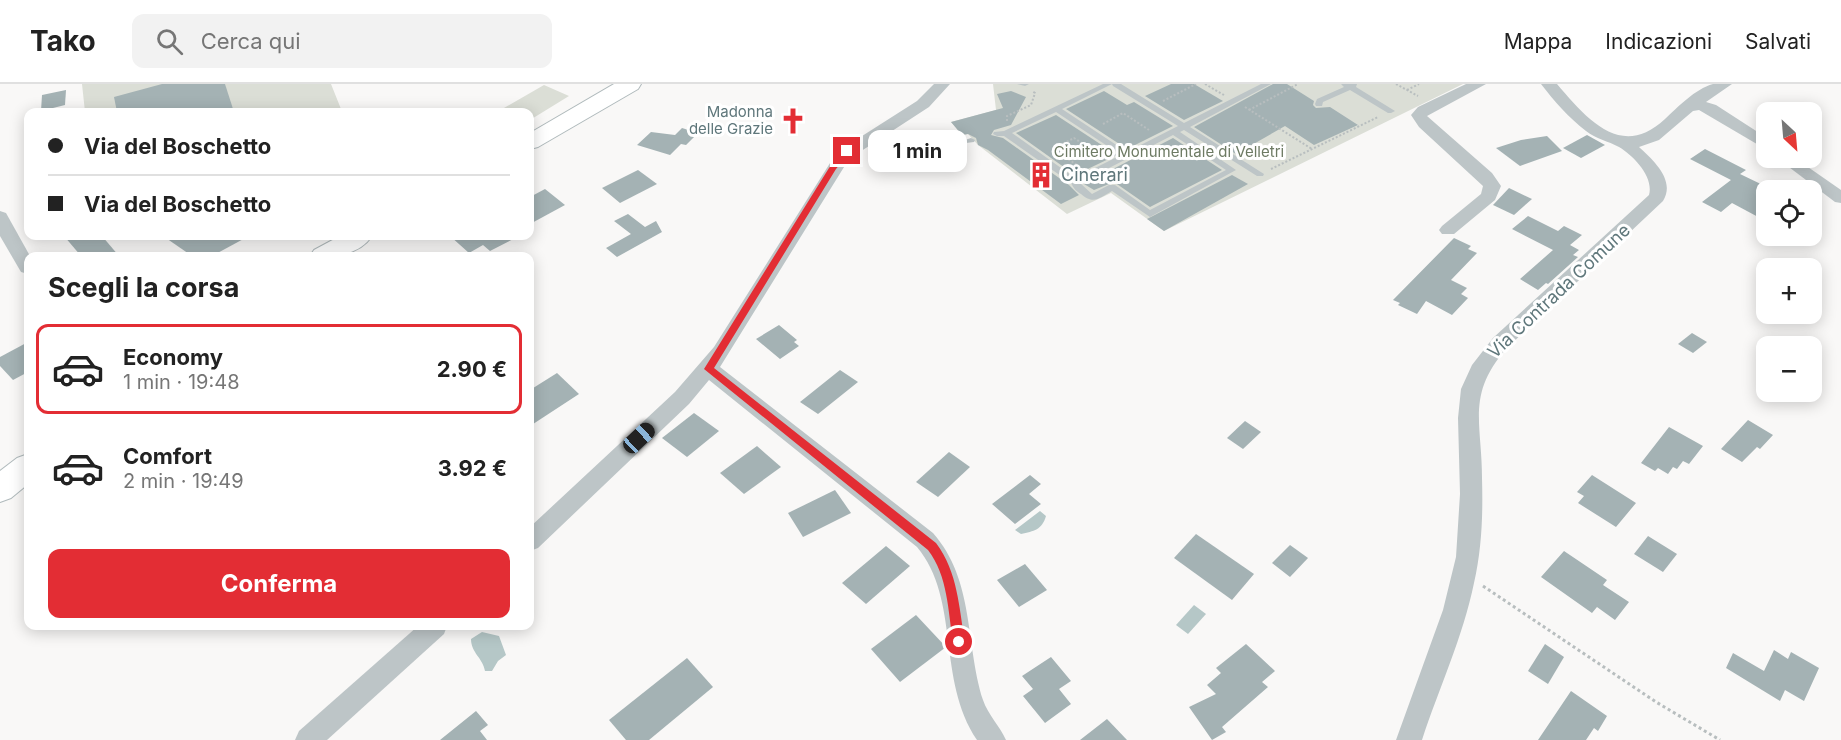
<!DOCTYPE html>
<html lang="it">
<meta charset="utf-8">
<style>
body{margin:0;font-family:Inter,sans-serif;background:#f2f2f2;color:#222;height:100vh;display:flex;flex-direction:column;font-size:22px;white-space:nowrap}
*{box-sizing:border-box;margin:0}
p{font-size:20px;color:#767676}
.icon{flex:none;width:33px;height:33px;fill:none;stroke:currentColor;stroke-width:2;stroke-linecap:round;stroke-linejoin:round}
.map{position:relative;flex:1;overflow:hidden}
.drawer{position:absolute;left:24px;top:168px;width:510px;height:378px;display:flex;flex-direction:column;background:#fff;border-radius:12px;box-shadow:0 3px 15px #0003}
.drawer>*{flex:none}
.guide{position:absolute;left:24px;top:24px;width:510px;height:132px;border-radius:12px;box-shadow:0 3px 15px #0003;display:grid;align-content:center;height:132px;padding:0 24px;background:#fff}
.needle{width:39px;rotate:154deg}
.tools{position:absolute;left:1756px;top:18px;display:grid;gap:12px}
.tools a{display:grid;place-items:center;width:66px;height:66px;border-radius:12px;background:#fff;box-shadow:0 3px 15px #0003;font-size:30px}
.end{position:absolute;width:27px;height:27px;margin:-14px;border:8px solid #e32d34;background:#fff;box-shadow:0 0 0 3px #fff}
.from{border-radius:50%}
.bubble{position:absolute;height:42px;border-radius:12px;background:#fff;box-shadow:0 3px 15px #0003;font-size:20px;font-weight:700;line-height:42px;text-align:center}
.car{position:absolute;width:18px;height:36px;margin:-18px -9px;border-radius:8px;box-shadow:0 0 4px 2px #0007;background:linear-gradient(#222 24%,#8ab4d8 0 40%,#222 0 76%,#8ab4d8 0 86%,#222 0)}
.guide b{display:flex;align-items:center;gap:21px;height:57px;font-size:22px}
.guide b+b{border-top:2px solid #e0e0e0}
.guide i{width:15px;height:15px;background:#222}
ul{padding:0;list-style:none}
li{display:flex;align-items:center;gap:18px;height:90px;margin:0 12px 9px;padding:0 12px;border:3px solid transparent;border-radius:12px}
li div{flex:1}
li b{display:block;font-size:22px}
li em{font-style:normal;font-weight:700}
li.on{border-color:#e32d34}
li>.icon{width:54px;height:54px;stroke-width:1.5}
h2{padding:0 24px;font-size:27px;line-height:72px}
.primary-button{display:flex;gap:12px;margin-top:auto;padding:12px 24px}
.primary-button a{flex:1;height:69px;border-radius:12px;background:#e32d34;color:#fff;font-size:24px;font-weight:700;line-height:69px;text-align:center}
header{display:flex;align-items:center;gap:36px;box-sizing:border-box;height:84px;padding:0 30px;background:#fff;border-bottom:2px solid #e0e0e0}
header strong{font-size:28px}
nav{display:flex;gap:33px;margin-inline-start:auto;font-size:21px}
.search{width:420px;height:54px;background:#f2f2f2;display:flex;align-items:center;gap:15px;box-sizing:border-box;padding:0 21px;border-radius:12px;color:#767676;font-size:22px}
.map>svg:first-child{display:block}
.green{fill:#dbded6}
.water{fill:#b5c7c7}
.building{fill:#a4b2b4}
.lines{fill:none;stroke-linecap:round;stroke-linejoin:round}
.secondary-casing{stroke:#b0babc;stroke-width:2}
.path-far1{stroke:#b8bebf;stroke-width:2;stroke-dasharray:2 2;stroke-linecap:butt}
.path{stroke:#b8bebf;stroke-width:3;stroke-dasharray:3 3;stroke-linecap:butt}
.service{fill:#bdc5c7;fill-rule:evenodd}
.minor{fill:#bdc5c7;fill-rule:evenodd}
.secondary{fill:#fff;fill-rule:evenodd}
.route{fill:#e32d34}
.labels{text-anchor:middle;stroke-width:6;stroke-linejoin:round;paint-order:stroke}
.far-poi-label{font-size:15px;fill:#5f777b;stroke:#fff;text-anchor:end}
.far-park-label{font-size:15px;fill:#6d7a63;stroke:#fff}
.poi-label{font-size:18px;fill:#5f777b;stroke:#fff;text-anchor:start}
.street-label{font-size:18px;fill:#5f777b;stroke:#fff}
</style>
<header>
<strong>Tako</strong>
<div class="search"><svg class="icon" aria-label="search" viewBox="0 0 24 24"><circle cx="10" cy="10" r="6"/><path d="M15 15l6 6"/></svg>Cerca qui</div>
<nav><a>Mappa</a><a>Indicazioni</a><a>Salvati</a></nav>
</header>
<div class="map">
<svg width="1841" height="656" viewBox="0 0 1841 656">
<rect width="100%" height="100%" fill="#f9f8f7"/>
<!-- green -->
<g class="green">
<polygon points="82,0 331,0 341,25 348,28 85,28"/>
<polygon points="993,0 1463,0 1164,147 1111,109 1067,130 978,61 968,50 962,51 951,38 996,26"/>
<polygon points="544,1 569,12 530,36 530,28 497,28"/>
</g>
<!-- water -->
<g class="water">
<path d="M1040,427L1046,432C1042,446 1034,447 1021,450L1015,446Z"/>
<polygon points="1194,521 1206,530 1188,550 1176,541"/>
<path d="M482,548L499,552L506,571L498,577L492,587H485C483,574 471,569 471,555Z"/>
</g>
<!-- building -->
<g class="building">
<polygon points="162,0 225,0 234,28 117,28 114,13"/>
<polygon points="1171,0 1194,0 1223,17 1184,36 1145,12"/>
<polygon points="1273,0 1287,0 1314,17 1313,21 1316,24 1330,23 1358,41 1314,61 1285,42 1236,70 1194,43"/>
<polygon points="66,6 65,21 41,27 42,11"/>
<polygon points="1011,7 1026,13 1011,41 994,46 991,51 1003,54 1069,101 1079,111 1061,120 988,66 978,61 976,54 968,50 962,51 951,38 1003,24 997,10"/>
<polygon points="1104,7 1127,21 1134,18 1173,42 1127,65 1066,25"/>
<polygon points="1056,31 1117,71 1075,91 1016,49"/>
<polygon points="682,44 698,49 686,61 681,60 670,71 637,61 651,48 675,51"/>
<polygon points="1587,51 1605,61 1581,74 1563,64"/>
<polygon points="1547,52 1562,67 1520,82 1496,64 1521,56"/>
<polygon points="1173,54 1222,86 1150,123 1114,98 1094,106 1084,100"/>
<polygon points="1705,65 1746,86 1740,90 1767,103 1767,128 1760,134 1732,119 1721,128 1702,118 1731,96 1690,75"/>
<polygon points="638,86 657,100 620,119 602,104"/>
<polygon points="1232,91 1248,100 1164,147 1147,135"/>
<polygon points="1509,104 1532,115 1514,131 1493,121"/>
<polygon points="545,105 565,121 530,140 530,113"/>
<polygon points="628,130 645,143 656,137 662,148 617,173 606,164 631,150 614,137"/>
<polygon points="1528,132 1558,147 1564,142 1582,151 1570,161 1579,166 1573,171 1578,173 1548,200 1546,199 1538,206 1520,195 1553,166 1512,145"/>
<polygon points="64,152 102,152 119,172 81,172"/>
<polygon points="163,152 249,152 212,172 192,172"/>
<polygon points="450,152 519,152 490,167 483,161 469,169"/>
<polygon points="1454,154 1471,162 1468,165 1477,169 1451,196 1467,204 1461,210 1468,214 1452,231 1426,217 1417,230 1398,221 1400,219 1393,216"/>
<polygon points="779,241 797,256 794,258 799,262 780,275 756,255"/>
<polygon points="1692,249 1707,258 1693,269 1678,260"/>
<polygon points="28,258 28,288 13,296 0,282 0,273"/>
<polygon points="840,286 858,298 818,330 800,318"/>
<polygon points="557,289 579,310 530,342 530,306"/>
<polygon points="694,329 719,347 687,373 662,354"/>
<polygon points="1748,336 1773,351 1760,365 1757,363 1742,378 1721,365"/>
<polygon points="1245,337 1261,348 1243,365 1227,354"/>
<polygon points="1669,343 1703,362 1689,380 1683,377 1677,385 1673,383 1668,390 1658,384 1655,387 1641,379"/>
<polygon points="757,362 781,383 744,410 720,389"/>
<polygon points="949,368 970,383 938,413 916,398"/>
<polygon points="1030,391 1041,400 1029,410 1041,420 1015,440 992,420"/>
<polygon points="1592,391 1636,419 1616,443 1578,419 1584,412 1577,408"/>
<polygon points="835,406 851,429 803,453 788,429"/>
<polygon points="1196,450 1254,490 1232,516 1174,474"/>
<polygon points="1648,452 1677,470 1663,488 1634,470"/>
<polygon points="1290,461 1308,474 1290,493 1272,479"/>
<polygon points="886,462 910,482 866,520 842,499"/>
<polygon points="1564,467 1607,496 1603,501 1629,518 1615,536 1597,523 1592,529 1541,493"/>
<polygon points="1025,480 1047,506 1019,523 997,496"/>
<polygon points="916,531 946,563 900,598 871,565"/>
<polygon points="1246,560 1275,587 1262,598 1268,603 1222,643 1226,648 1212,656 1189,623 1216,610 1207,601 1221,589 1216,584"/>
<polygon points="1545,560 1564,573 1548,600 1528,587"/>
<polygon points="1774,566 1788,575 1791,568 1819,584 1804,617 1785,606 1780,617 1726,584 1733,569 1764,587"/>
<polygon points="1051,573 1071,597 1059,605 1071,620 1045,639 1023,612 1033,605 1022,592"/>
<polygon points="687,574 713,603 649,656 626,656 609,636"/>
<polygon points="1571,607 1607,632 1598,647 1594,644 1586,656 1538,656"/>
<polygon points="476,627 488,641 480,647 487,656 440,656"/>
<polygon points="1107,635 1127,656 1080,656"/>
</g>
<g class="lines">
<!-- secondary casing -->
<g class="secondary-casing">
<g id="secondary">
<polygon points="614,0 641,0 638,5 538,63 530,65 530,49"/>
<path d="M340,152H372C358,173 332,172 310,172L314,166Z"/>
<polygon points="28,370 28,400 11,414 0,418 0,387 17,374"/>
</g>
</g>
<!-- path-far1 -->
<g class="path-far1">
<polyline points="1205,0 1224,11"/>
<polyline points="1396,0 1418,12"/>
<polyline points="1407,6 1419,0"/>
<polyline points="1163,17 1196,0"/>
<polyline points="1245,23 1312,65"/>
<polyline points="1249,26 1298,0"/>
<polyline points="1007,37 1007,32 1031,21 1035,9 1032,7"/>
<polyline points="1103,40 1123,29 1149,46"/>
<polyline points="1080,83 1053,65 1074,54 1100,71"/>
<polyline points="1271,85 1378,33"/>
</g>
<!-- path -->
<polyline class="path" points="1483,502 1656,618 1720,656"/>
<!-- service -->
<g class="service">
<polygon points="1017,0 1029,0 1025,2"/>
<path d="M1103,0H1121L1184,39L1261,0H1271L1190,43L1264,90L1263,92H1257L1184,46L1180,48L1236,86L1150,133L1112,107C1099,114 1094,121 1081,110C1076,107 1074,105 1071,99L1004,52H997L993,50L994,48L1004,47ZM1112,0L1113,2L1178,42L1127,68L1062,25ZM1056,28L1121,71L1075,94L1012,49ZM1173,51L1226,86L1150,126L1115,101H1109L1092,110L1080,99Z"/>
<polygon points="1341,0 1357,0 1356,3 1395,27 1391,29 1388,29 1350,6 1323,18 1322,22 1316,22 1315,20 1317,15 1344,3"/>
<polygon points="971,54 975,56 974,58 966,59 962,57"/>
</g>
<!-- minor -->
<g class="minor">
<path d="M934,0H950L929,23L849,75L720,283L933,449C975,497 965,559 983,616C988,631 1000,642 1006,656H977C936,595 961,516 917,463L709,296L689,320L538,464L530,467V443L675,308L714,263L837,68L917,17Z"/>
<polygon points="1466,0 1486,0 1427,32 1492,89 1501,102 1495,116 1454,150 1442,150 1439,146 1442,142 1481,110 1483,102 1419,43 1411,31 1418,23"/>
<path d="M1541,0H1557C1587,35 1621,76 1665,35C1678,23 1695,5 1713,0C1718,0 1726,0 1732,0L1706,18L1716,21L1767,54V66L1699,26L1693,27L1659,56L1639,63C1653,76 1676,96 1663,117L1507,264C1466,310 1482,339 1482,394C1483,429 1482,464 1474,499C1463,553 1439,604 1422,656H1396L1443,526L1456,473L1460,410L1458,334L1461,305L1472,281L1493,254L1649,111C1654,93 1634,72 1619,63C1608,57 1596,55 1586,47C1569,34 1554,17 1541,0Z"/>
<polygon points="1777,74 1795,74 1841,106 1841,119 1835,118"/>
<polygon points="0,127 6,129 30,172 28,190 21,188 0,152"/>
<polygon points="418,542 447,542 444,550 327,656 295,656 299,647"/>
</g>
<!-- secondary -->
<use href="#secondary" class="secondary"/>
</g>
<!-- route -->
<path class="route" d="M844,66L851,67L836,85L714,284L936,459C958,488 959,524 965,558L959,564L953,558C948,527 948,492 928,466L704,285L829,84Z"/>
<!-- icons -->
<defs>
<g id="church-bare" transform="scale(2.07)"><path d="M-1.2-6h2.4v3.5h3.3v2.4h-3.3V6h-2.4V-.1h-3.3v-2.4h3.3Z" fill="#e32d34" stroke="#fff" stroke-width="2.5" paint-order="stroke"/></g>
<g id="building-bare" transform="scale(2.07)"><path d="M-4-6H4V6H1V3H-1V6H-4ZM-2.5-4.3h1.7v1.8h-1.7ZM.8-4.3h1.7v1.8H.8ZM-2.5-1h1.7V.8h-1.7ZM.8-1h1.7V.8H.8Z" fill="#e32d34" stroke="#fff" stroke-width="2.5" paint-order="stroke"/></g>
</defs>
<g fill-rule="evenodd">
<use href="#church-bare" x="793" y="37"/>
<use href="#building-bare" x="1041" y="91"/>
</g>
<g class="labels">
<!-- far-poi labels -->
<g class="far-poi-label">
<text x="773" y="33">Madonna<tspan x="773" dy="17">delle Grazie</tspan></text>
</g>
<!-- far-park labels -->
<g class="far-park-label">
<text x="1169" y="73">Cimitero Monumentale di Velletri</text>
</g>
<!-- poi labels -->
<g class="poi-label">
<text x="1061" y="97">Cinerari</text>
</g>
<!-- street labels -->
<g class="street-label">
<text transform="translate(1559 207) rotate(-43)" y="6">Via Contrada Comune</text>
</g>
</g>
</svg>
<div class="tools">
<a><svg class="needle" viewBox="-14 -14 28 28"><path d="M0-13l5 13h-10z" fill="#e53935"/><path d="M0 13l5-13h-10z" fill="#767676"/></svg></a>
<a><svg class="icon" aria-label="locate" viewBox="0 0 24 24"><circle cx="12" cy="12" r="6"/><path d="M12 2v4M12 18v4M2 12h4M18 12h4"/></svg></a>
<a>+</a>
<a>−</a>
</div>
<i class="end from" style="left:959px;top:558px"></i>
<i class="end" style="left:847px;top:67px"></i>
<div class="bubble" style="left:868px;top:46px;width:99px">1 min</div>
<i class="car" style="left:639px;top:354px;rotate:47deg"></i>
<div class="guide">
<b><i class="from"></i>Via del Boschetto</b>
<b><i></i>Via del Boschetto</b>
</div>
<section class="drawer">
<h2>Scegli la corsa</h2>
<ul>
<li class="on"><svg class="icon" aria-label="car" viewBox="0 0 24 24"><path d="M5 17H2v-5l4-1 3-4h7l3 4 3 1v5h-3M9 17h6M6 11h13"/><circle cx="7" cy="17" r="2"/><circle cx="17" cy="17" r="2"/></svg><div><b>Economy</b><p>1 min · 19:48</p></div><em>2.90 €</em></li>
<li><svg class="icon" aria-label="car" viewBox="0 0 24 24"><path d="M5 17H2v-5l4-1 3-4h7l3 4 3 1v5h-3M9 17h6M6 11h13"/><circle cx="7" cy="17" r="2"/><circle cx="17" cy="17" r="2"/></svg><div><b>Comfort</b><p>2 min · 19:49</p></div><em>3.92 €</em></li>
</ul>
<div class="primary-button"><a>Conferma</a></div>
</section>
</div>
